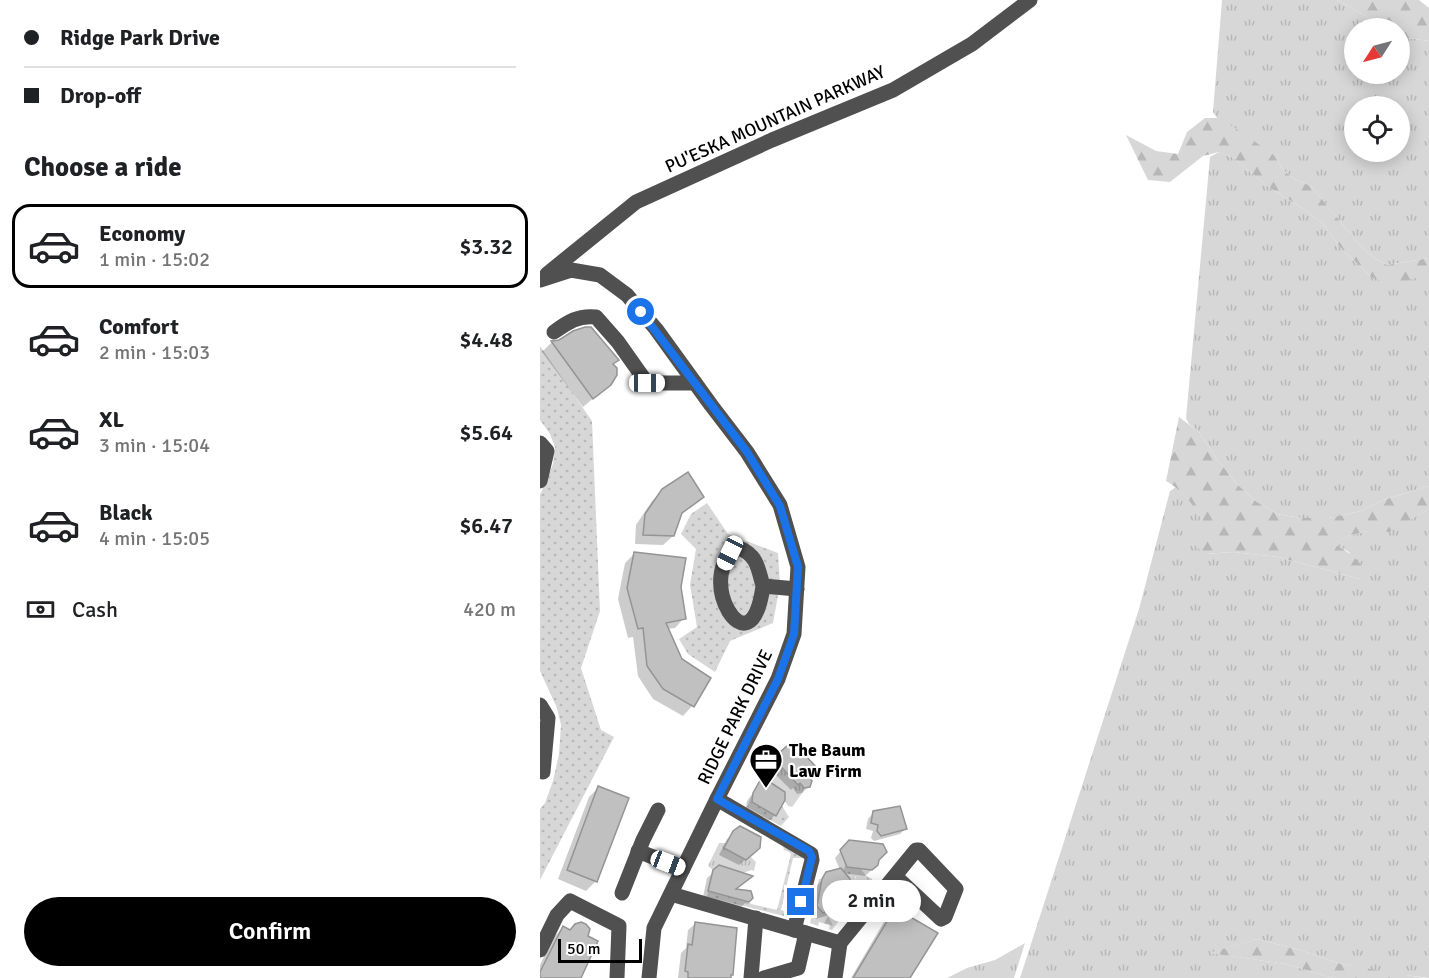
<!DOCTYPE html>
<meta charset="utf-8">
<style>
body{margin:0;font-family:Signika,sans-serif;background:#f6f6f6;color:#202124;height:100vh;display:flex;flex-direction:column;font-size:22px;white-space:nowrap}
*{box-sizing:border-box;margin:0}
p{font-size:20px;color:#757577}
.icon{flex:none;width:33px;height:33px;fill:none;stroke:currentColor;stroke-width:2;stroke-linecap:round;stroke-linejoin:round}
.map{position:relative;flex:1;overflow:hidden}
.drawer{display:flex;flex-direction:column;background:#fff;width:540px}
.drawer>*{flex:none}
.top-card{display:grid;align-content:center;height:132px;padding:0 24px;background:#fff}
.needle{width:39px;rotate:234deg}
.tools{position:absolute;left:804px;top:18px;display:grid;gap:12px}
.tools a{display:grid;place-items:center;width:66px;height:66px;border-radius:50%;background:#fff;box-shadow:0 3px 15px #0003;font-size:30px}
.scale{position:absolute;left:18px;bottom:15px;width:84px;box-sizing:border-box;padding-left:6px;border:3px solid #000;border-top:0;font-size:16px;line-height:21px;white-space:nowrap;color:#000;-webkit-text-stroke:4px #fff;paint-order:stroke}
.end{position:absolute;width:27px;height:27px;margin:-14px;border:8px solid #1a73e8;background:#fff;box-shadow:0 0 0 3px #fff}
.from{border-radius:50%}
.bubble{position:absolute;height:42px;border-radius:21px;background:#fff;box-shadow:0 3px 15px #0003;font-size:20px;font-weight:600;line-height:42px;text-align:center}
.car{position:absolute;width:18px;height:36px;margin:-18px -9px;border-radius:8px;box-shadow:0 0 4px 2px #0007;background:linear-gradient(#fff 24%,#345 0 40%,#fff 0 76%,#345 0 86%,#fff 0)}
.top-card b{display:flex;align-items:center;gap:21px;height:57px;font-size:22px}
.top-card b+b{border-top:2px solid #e0e0e0}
.top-card i{width:15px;height:15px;background:#202124}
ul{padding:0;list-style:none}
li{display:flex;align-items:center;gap:18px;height:84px;margin:0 12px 9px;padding:0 12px;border:3px solid transparent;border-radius:18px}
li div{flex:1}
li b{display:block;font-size:22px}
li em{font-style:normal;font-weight:600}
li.current{border-color:#000}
li>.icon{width:54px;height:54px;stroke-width:1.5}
h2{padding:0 24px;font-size:27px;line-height:72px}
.pay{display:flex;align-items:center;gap:15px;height:66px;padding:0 24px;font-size:22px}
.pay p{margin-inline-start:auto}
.cta{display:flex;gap:12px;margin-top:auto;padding:12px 24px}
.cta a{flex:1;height:69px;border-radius:36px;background:#000;color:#fff;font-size:24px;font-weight:600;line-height:69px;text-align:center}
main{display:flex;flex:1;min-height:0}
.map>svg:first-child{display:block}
.grass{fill:url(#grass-tufts);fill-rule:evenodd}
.forest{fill:url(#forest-firs)}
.garden{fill:url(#garden-dots)}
.shadow{fill:#0003}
.building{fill:#c0c0c0;stroke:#949494;stroke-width:1.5}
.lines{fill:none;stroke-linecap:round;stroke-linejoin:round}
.minor{stroke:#505050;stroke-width:15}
.route{stroke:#1a73e8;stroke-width:8}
.labels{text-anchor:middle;stroke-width:4.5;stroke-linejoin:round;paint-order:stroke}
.street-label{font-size:18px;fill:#000;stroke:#fff}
.poi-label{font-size:18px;font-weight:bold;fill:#000;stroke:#fff;text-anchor:start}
</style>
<main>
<section class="drawer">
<div class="top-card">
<b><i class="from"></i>Ridge Park Drive</b>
<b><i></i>Drop-off</b>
</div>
<h2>Choose a ride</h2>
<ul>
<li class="current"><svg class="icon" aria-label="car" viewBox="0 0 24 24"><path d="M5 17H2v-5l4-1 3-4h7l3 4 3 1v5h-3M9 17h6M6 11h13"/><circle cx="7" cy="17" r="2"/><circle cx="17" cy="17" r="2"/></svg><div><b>Economy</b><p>1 min · 15:02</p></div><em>$3.32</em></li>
<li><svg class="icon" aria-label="car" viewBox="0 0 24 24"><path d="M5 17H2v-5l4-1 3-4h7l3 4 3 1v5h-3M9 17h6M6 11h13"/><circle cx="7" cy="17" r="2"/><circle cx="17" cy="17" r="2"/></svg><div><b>Comfort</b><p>2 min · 15:03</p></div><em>$4.48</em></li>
<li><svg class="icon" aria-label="car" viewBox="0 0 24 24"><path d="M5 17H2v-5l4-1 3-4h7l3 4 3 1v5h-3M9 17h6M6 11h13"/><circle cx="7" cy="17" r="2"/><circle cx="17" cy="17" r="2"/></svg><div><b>XL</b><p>3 min · 15:04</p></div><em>$5.64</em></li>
<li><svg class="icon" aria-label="car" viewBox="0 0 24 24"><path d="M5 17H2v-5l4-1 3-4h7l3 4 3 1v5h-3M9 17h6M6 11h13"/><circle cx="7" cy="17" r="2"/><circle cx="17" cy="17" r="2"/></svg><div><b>Black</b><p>4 min · 15:05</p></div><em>$6.47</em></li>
</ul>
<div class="pay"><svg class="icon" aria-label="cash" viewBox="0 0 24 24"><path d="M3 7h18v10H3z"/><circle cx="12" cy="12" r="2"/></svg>Cash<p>420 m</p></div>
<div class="cta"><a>Confirm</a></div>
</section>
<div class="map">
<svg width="889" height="978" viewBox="0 0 889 978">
<defs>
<pattern id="grass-tufts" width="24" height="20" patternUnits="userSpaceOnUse" patternTransform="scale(1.5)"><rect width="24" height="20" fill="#d7d7d7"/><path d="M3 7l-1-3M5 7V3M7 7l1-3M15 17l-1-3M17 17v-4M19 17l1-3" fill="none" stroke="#b7b7b7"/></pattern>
<pattern id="forest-firs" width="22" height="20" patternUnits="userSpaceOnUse" patternTransform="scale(1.5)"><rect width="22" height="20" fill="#d7d7d7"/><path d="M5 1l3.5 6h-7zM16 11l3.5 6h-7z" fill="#b7b7b7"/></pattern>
<pattern id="garden-dots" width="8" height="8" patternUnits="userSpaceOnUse" patternTransform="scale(1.5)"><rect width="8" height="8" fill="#d7d7d7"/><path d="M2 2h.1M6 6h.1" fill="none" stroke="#b7b7b7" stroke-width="1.8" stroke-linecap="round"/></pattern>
</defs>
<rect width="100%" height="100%" fill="#fff"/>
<!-- grass -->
<g class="grass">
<path d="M682,0H797L826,16L838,28H814V74H860V37L889,41V258L847,265L833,257L818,243L771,186L754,179L743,170L734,155L677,118L673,112ZM814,106H860V152H814Z"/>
<polygon points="679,152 692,157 730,188 758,205 782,223 800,247 831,277 889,273 889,486 843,500 821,511 789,518 761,518 737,514 717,502 698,485 677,459 659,432 649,424 646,418 670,157"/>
<polygon points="636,487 651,501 663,521 665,554 693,552 738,557 820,579 809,552 793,543 811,535 828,531 849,531 889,509 889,978 848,973 801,964 760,950 717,939 671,953 746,964 793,978 480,978 599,609 630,491"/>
<polygon points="233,758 258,785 260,783 264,788 263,792 252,807 248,806 244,799 245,791 222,777"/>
<polygon points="179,843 187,843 184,848 201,857 210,856 216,862 214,871 211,870 203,873 179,865 173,870 168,866"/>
<polygon points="309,867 321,869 326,876 332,879 316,899 309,894 316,877"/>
<polygon points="485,943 474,978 407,978 427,968 455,960"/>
</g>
<!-- forest -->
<g class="forest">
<polygon points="797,0 879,0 889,8 889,41 860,37 860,28 838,28 826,16"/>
<polygon points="665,118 677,118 689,124 734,155 743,170 754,179 771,186 818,243 833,257 847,265 889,258 889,273 867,281 849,284 831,277 800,247 782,223 758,205 730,188 692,157 679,152 663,156 630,182 608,180 586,135 616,151 638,154 647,132"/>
<path d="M639,417L659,432L677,459L698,485L717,502L737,514L761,518H789L821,511L843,500L889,486V509L849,532L828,531L811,535L794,543C807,552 821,559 827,576L820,579L738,557L693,552L665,554L652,543L663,521C653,505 644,491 626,481Z"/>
<polygon points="279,879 282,879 277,906 283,913 291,911 292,908 297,909 305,906 307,894 316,899 292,930 289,929 290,925 279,922 278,926 270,923"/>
<polygon points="717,939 760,950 801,964 884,978 793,978 746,964 669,953"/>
</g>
<!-- garden -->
<g class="garden">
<polygon points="0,346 52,421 60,611 41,668 61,730 74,737 0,880 0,809 5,803 13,781 19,754 21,725 17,708 0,671 0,495 13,464 15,447 10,434 0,420"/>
<polygon points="167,503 188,534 238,553 240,584 233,623 190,641 175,672 148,654 139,639 157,627 150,585 156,549 141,534 151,514"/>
<polygon points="213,793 212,802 236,816 242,806 249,817 241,826 207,807"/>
<polygon points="243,846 262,854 262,858 253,858 241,910 249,913 248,917 167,897 168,891 209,902 211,904 237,910 251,854 249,852 244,850"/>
<polygon points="306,864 316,875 309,894 307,894 310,879 303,871"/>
</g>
<!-- shadow -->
<g class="shadow">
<polygon points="20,342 72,364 70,384 43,407 2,352 11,343"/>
<polygon points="123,491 162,497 140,516 133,536 123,545 95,544 96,525 112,501"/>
<polygon points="95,553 139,587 144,618 135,628 127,629 141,660 169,678 152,706 143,716 113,699 98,676 93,637 88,638 78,599 85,563"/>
<polygon points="248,747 269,786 262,793 257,794 253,788 251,790 227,766"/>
<polygon points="223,779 244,800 235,815 228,822 206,808 207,801"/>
<polygon points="59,787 56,881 46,891 18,879 49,797"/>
<polygon points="334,812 366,828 360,834 334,841 331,838 333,831 326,829 328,819"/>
<polygon points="200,827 212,854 199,865 179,855 187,839"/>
<polygon points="303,848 337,860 337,865 325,876 303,873 304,906 297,912 276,919 271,913 276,887 287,873 300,870 295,858"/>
<polygon points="174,872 194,890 212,897 201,907 163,897 167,878"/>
<polygon points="355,910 368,978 311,978 345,920"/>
<polygon points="155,924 192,974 189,978 138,978 141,953 146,948 148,930"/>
<polygon points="23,928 39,978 0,978 0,965 13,938"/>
</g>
<!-- building -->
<g class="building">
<polygon points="45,327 51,327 79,360 73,364 77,368 77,375 71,385 53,399 11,341 19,340 33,331"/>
<polygon points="148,472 164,497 142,513 134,536 103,535 105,514 122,489"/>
<polygon points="94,552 146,558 141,587 146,619 126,623 142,659 171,678 154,707 123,689 107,666 103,628 98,629 87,588"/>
<polygon points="255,744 277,768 268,776 272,781 270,787 264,788 260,783 258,785 233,758 247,746"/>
<polygon points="222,777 245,792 245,800 236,816 212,802 213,793"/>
<polygon points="58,786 89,798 57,882 27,870"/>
<polygon points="360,806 367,829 341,836 337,831 338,825 331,823 333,811"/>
<polygon points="200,826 221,837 220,848 206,860 184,848 193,831"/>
<polygon points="309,840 343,844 347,852 339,860 338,865 332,870 307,867 300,850"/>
<polygon points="179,865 213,876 196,889 211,891 213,898 209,902 168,891 173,870"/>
<polygon points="301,868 310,879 305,906 283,913 277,906 282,879 286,872"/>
<polygon points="355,908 398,933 370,978 313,978"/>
<polygon points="41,922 46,924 50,929 48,936 58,941 41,978 0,978 0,972 23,926 30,930 35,924"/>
<polygon points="155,922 197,928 193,975 191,975 191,978 148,978 148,972 145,971 148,944 152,945"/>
</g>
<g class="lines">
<!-- minor -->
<g class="minor">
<polyline points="7,274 96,202 232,140 353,90 432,44 490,0"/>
<polyline points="0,280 31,270 60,275 87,295 116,329 171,405 207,452 240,505 258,567 254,634 238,679 177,799 114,928 109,978"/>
<path d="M14,332C28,322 38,315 56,317L78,342L107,383H155"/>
<polyline points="0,443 7,451 0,481"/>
<path d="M223,586C211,678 151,573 199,548C217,555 218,568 223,586L257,589"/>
<polyline points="0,705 8,718 3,772"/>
<polyline points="177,799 271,854 272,860 254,930"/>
<polyline points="98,851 143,869"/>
<polyline points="82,893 103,840 118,810"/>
<polyline points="131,894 300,943"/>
<polyline points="0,950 17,915 30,901 79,926 77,978"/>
<polyline points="211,978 216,918"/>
<polyline points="224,978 258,968 266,933"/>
<polyline points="295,978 300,943 376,850 379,850 416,889 405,917 401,919 355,876"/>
</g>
</g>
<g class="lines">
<!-- route -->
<polyline class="route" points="101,312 207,452 240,506 258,567 254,634 238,679 177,799 269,851 272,857 261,902"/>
</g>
<!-- icons -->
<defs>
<g id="office-pin" transform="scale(1.725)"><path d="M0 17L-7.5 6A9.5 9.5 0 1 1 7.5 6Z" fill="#000" stroke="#fff"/><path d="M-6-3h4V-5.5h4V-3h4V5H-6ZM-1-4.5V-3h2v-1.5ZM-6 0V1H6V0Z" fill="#fff"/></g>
</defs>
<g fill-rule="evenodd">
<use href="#office-pin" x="226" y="760"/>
</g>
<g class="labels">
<!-- street labels -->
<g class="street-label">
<text transform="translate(235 119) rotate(-24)" y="6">PU'ESKA MOUNTAIN PARKWAY</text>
<text transform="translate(195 717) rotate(-64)" y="6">RIDGE PARK DRIVE</text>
</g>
<!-- poi labels -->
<g class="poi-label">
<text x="249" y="756">The Baum<tspan x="249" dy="21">Law Firm</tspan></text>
</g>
</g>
</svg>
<div class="tools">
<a><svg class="needle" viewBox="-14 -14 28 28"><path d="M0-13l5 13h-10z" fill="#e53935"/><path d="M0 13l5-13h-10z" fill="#757577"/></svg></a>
<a><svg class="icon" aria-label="locate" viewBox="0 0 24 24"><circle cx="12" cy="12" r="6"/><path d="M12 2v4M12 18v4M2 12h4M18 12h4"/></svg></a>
</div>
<div class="scale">50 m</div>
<i class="end from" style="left:101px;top:312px"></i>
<i class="end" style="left:261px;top:902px"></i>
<div class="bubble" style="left:282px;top:880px;width:99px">2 min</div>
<i class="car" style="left:107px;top:383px;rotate:90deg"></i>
<i class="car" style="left:190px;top:553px;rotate:206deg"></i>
<i class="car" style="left:128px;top:863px;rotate:111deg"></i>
</div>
</main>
